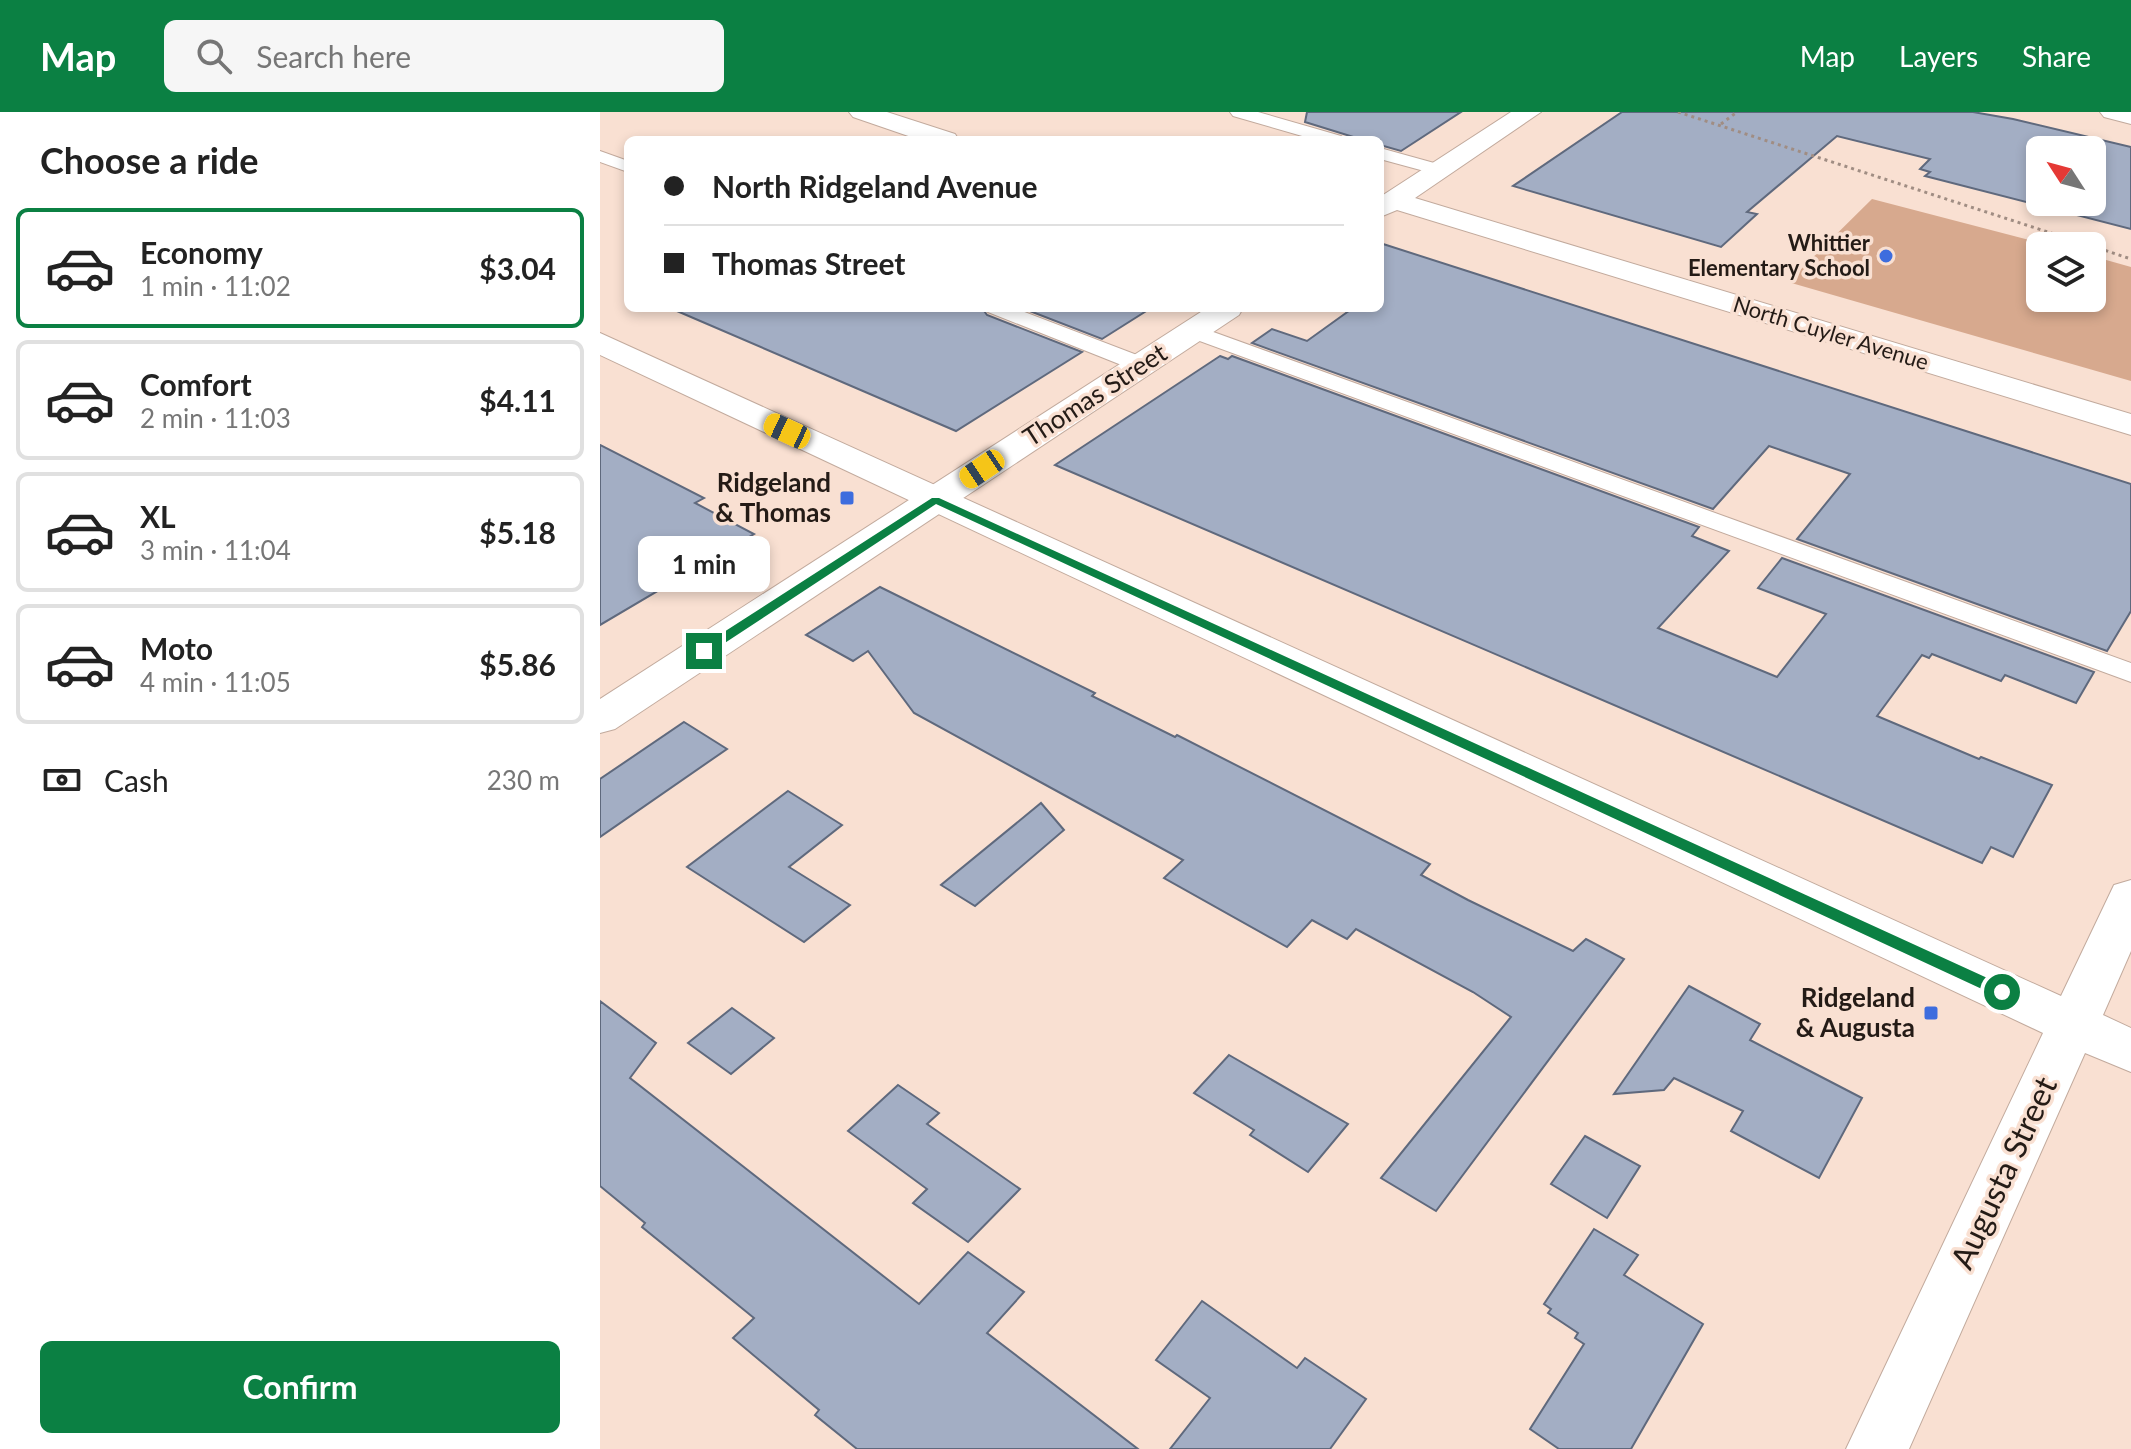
<!DOCTYPE html>
<meta charset="utf-8">
<style>
body{margin:0;font-family:Lato,sans-serif;background:#f6f6f6;color:#222;height:100vh;display:flex;flex-direction:column;font-size:30px;white-space:nowrap}
*{box-sizing:border-box;margin:0}
p{font-size:26px;color:#767676}
.icon{flex:none;width:44px;height:44px;fill:none;stroke:currentColor;stroke-width:2;stroke-linecap:round;stroke-linejoin:round}
.map{position:relative;flex:1;overflow:hidden}
.side{display:flex;flex-direction:column;background:#fff;width:600px}
.side>*{flex:none}
.top-card{position:absolute;left:24px;top:24px;width:760px;height:176px;border-radius:12px;box-shadow:0 4px 12px #0003;display:grid;align-content:center;height:176px;padding:0 40px;background:#fff}
.needle{width:52px;rotate:306deg}
.fabs{position:absolute;left:1426px;top:24px;display:grid;gap:16px}
.fabs a{display:grid;place-items:center;width:80px;height:80px;border-radius:12px;background:#fff;box-shadow:0 4px 12px #0003;font-size:40px}
.end{position:absolute;width:36px;height:36px;margin:-18px;border:10px solid #0b8043;background:#fff;box-shadow:0 0 0 4px #fff}
.from{border-radius:50%}
.bubble{position:absolute;height:56px;border-radius:12px;background:#fff;box-shadow:0 4px 12px #0003;font-size:26px;font-weight:700;line-height:56px;text-align:center}
.car{position:absolute;width:24px;height:48px;margin:-24px -12px;border-radius:10px;box-shadow:0 0 6px 2px #0007;background:linear-gradient(#f5c518 24%,#345 0 40%,#f5c518 0 76%,#345 0 86%,#f5c518 0)}
.top-card b{display:flex;align-items:center;gap:28px;height:76px;font-size:30px}
.top-card b+b{border-top:2px solid #e0e0e0}
.top-card i{width:20px;height:20px;background:#222}
ul{padding:0;list-style:none}
li{display:flex;align-items:center;gap:24px;height:120px;margin:0 16px 12px;padding:0 24px;border:4px solid #e0e0e0;border-radius:12px}
li div{flex:1}
li b{display:block;font-size:30px}
li em{font-style:normal;font-weight:700}
li.selected{border-color:#0b8043}
li>.icon{width:72px;height:72px;stroke-width:1.5}
h2{padding:0 40px;font-size:36px;line-height:96px}
.pay{display:flex;align-items:center;gap:20px;height:88px;padding:0 40px;font-size:30px}
.pay p{margin-inline-start:auto}
.primary-button{display:flex;gap:16px;margin-top:auto;padding:16px 40px}
.primary-button a{flex:1;height:92px;border-radius:12px;background:#0b8043;color:#fff;font-size:32px;font-weight:700;line-height:92px;text-align:center}
header{display:flex;align-items:center;gap:48px;box-sizing:border-box;height:112px;padding:0 40px;background:#0b8043;color:#fff}
header strong{font-size:38px}
nav{display:flex;gap:44px;margin-inline-start:auto;font-size:28px}
.search{width:560px;height:72px;background:#f6f6f6;display:flex;align-items:center;gap:20px;box-sizing:border-box;padding:0 28px;border-radius:12px;color:#767676;font-size:30px}
main{display:flex;flex:1;min-height:0}
.map>svg:first-child{display:block}
.green{fill:#d7a98e}
.building{fill:#a3aec4;stroke:#5f697d;stroke-width:2;fill-rule:evenodd}
.lines{fill:none;stroke-linecap:round;stroke-linejoin:round}
.service-casing{stroke:#c2aa9d;stroke-width:2}
.minor-casing{stroke:#c2aa9d;stroke-width:2}
.tertiary-casing{stroke:#c2aa9d;stroke-width:2}
.path{stroke:#a08d83;stroke-width:3;stroke-dasharray:3 4;stroke-linecap:butt}
.service{fill:#fff;fill-rule:evenodd}
.minor{fill:#fff;fill-rule:evenodd}
.tertiary{fill:#fff;fill-rule:evenodd}
.route{fill:#0b8043}
.poi-dot{fill:#3e6dde;stroke:#f9e0d2;stroke-width:3}
.labels{text-anchor:middle;stroke-width:7;stroke-linejoin:round;paint-order:stroke}
.far-poi-label{font-size:22px;font-weight:bold;fill:#241b16;stroke:#f9e0d2;text-anchor:end}
.far-street-label{font-size:22px;fill:#241b16;stroke:#f9e0d2}
.street-label{font-size:26px;fill:#241b16;stroke:#f9e0d2}
.poi-label{font-size:26px;font-weight:bold;fill:#241b16;stroke:#f9e0d2;text-anchor:end}
.near-street-label{font-size:32px;fill:#241b16;stroke:#f9e0d2}
</style>
<header>
<strong>Map</strong>
<div class="search"><svg class="icon" aria-label="search" viewBox="0 0 24 24"><circle cx="10" cy="10" r="6"/><path d="M15 15l6 6"/></svg>Search here</div>
<nav><a>Map</a><a>Layers</a><a>Share</a></nav>
</header>
<main>
<section class="side">
<h2>Choose a ride</h2>
<ul>
<li class="selected"><svg class="icon" aria-label="car" viewBox="0 0 24 24"><path d="M5 17H2v-5l4-1 3-4h7l3 4 3 1v5h-3M9 17h6M6 11h13"/><circle cx="7" cy="17" r="2"/><circle cx="17" cy="17" r="2"/></svg><div><b>Economy</b><p>1 min · 11:02</p></div><em>$3.04</em></li>
<li><svg class="icon" aria-label="car" viewBox="0 0 24 24"><path d="M5 17H2v-5l4-1 3-4h7l3 4 3 1v5h-3M9 17h6M6 11h13"/><circle cx="7" cy="17" r="2"/><circle cx="17" cy="17" r="2"/></svg><div><b>Comfort</b><p>2 min · 11:03</p></div><em>$4.11</em></li>
<li><svg class="icon" aria-label="car" viewBox="0 0 24 24"><path d="M5 17H2v-5l4-1 3-4h7l3 4 3 1v5h-3M9 17h6M6 11h13"/><circle cx="7" cy="17" r="2"/><circle cx="17" cy="17" r="2"/></svg><div><b>XL</b><p>3 min · 11:04</p></div><em>$5.18</em></li>
<li><svg class="icon" aria-label="car" viewBox="0 0 24 24"><path d="M5 17H2v-5l4-1 3-4h7l3 4 3 1v5h-3M9 17h6M6 11h13"/><circle cx="7" cy="17" r="2"/><circle cx="17" cy="17" r="2"/></svg><div><b>Moto</b><p>4 min · 11:05</p></div><em>$5.86</em></li>
</ul>
<div class="pay"><svg class="icon" aria-label="cash" viewBox="0 0 24 24"><path d="M3 7h18v10H3z"/><circle cx="12" cy="12" r="2"/></svg>Cash<p>230 m</p></div>
<div class="primary-button"><a>Confirm</a></div>
</section>
<div class="map">
<svg width="1531" height="1337" viewBox="0 0 1531 1337">
<rect width="100%" height="100%" fill="#f9e0d2"/>
<!-- green -->
<polygon class="green" points="1272,87 1452,134 1440,134 1440,186 1492,186 1492,144 1531,155 1531,269 1188,170"/>
<!-- building -->
<g class="building">
<polygon points="707,0 861,0 801,39 780,33 780,28 763,28 705,10"/>
<path d="M1022,0H1373L1413,7L1531,35V117L1325,64L1330,60L1320,57L1330,47L1237,24L1147,100L1157,102L1121,135L913,74ZM1440,38H1492V90H1440Z"/>
<polygon points="780,131 1531,372 1531,499 1507,539 1197,427 1250,362 1169,334 1113,397 652,231 672,217 707,229 753,196 780,196"/>
<polygon points="70,196 382,196 387,203 482,240 356,319"/>
<polygon points="422,196 551,196 502,227"/>
<polygon points="620,244 628,247 632,244 1099,415 1092,424 1129,439 1058,516 1177,565 1226,502 1158,476 1182,446 1494,560 1476,591 1405,563 1401,569 1332,542 1329,546 1322,543 1277,604 1379,647 1381,645 1452,673 1413,745 1391,735 1382,751 455,353"/>
<polygon points="0,333 104,386 95,391 154,422 0,513"/>
<polygon points="280,475 495,581 492,584 575,625 577,623 830,752 821,763 868,788 973,839 986,827 1024,847 836,1099 781,1066 911,905 873,880 756,817 747,827 712,808 687,835 564,766 583,748 314,601 268,539 253,549 206,523"/>
<polygon points="84,610 127,637 0,725 0,667"/>
<polygon points="188,679 242,713 189,755 250,793 204,830 87,755"/>
<polygon points="441,691 464,718 375,794 341,773"/>
<polygon points="1089,874 1160,912 1150,928 1262,986 1219,1066 1131,1019 1143,999 1074,966 1064,978 1014,982"/>
<polygon points="0,889 56,931 30,966 319,1192 368,1140 424,1180 387,1221 538,1337 257,1337 215,1303 219,1298 133,1226 154,1206 42,1115 45,1111 0,1074"/>
<polygon points="132,896 174,926 131,962 88,931"/>
<polygon points="629,943 748,1012 708,1060 650,1023 654,1018 594,981"/>
<polygon points="298,973 339,1001 327,1012 420,1077 368,1130 313,1091 327,1077 248,1019"/>
<polygon points="985,1024 1040,1054 1007,1106 951,1072"/>
<polygon points="994,1117 1038,1143 1024,1163 1103,1212 1031,1337 959,1337 930,1317 984,1232 975,1226 978,1221 948,1201 951,1197 944,1192"/>
<polygon points="602,1189 697,1256 705,1246 766,1287 730,1337 570,1337 610,1286 556,1248"/>
</g>
<g class="lines">
<!-- service casing -->
<g class="service-casing">
<g id="service">
<polygon points="630,0 658,0 741,24 744,28 716,28 633,4"/>
<polygon points="780,36 845,54 848,58 839,63 780,47"/>
<polygon points="0,39 28,49 28,60 0,50"/>
<polygon points="385,196 414,196 550,248 553,253 542,260 534,258 388,200"/>
<polygon points="594,213 1531,551 1531,570 586,224 583,219 586,214"/>
</g>
</g>
<!-- minor casing -->
<g class="minor-casing">
<g id="minor">
<polygon points="249,0 287,0 355,22 359,28 320,28 253,5"/>
<polygon points="911,0 941,0 815,86 1531,302 1531,323 797,98 780,105 780,85"/>
<polygon points="1500,0 1531,0 1531,12 1504,5"/>
<polygon points="607,196 643,196 639,203 15,617 0,621 0,587"/>
</g>
</g>
<!-- tertiary casing -->
<g class="tertiary-casing">
<polygon id="tertiary" points="0,221 1461,884 1514,773 1531,768 1531,839 1503,903 1531,916 1531,960 1485,941 1309,1337 1246,1337 1443,921 0,243"/>
</g>
<!-- path -->
<g class="path">
<polyline points="1078,0 1491,134"/>
<polyline points="1121,12 1137,0"/>
<polyline points="1492,134 1531,147"/>
</g>
<!-- service -->
<use href="#service" class="service"/>
<!-- minor -->
<use href="#minor" class="minor"/>
<!-- tertiary -->
<use href="#tertiary" class="tertiary"/>
</g>
<!-- route -->
<polygon class="route" points="332,386 339,386 1407,875 1409,880 1402,886 1397,884 336,392 108,542 99,542 99,536"/>
<!-- markers -->
<g class="poi-dot">
<circle cx="1286" cy="144" r="8"/>
<rect x="239" y="378" width="16" height="16" rx="4"/>
<rect x="1323" y="893" width="16" height="16" rx="4"/>
</g>
<g class="labels">
<!-- far-poi labels -->
<g class="far-poi-label">
<text x="1270" y="139">Whittier<tspan x="1270" dy="25">Elementary School</tspan></text>
</g>
<!-- far-street labels -->
<g class="far-street-label">
<text transform="translate(1231 221) rotate(17)" y="8">North Cuyler Avenue</text>
</g>
<!-- street labels -->
<g class="street-label">
<text transform="translate(495 283) rotate(-33)" y="9">Thomas Street</text>
</g>
<!-- poi labels -->
<g class="poi-label">
<text x="231" y="380">Ridgeland<tspan x="231" dy="30">&amp; Thomas</tspan></text>
<text x="1315" y="895">Ridgeland<tspan x="1315" dy="30">&amp; Augusta</tspan></text>
</g>
<!-- near-street labels -->
<g class="near-street-label">
<text transform="translate(1404 1061) rotate(-65)" y="11">Augusta Street</text>
</g>
</g>
</svg>
<div class="fabs">
<a><svg class="needle" viewBox="-14 -14 28 28"><path d="M0-13l5 13h-10z" fill="#e53935"/><path d="M0 13l5-13h-10z" fill="#767676"/></svg></a>
<a><svg class="icon" aria-label="layers" viewBox="0 0 24 24"><path d="M12 4l9 5-9 5-9-5zM3 14l9 5 9-5"/></svg></a>
</div>
<i class="end from" style="left:1402px;top:880px"></i>
<i class="end" style="left:104px;top:539px"></i>
<div class="bubble" style="left:38px;top:424px;width:132px">1 min</div>
<i class="car" style="left:187px;top:319px;rotate:295deg"></i>
<i class="car" style="left:382px;top:357px;rotate:236deg"></i>
<div class="top-card">
<b><i class="from"></i>North Ridgeland Avenue</b>
<b><i></i>Thomas Street</b>
</div>
</div>
</main>
